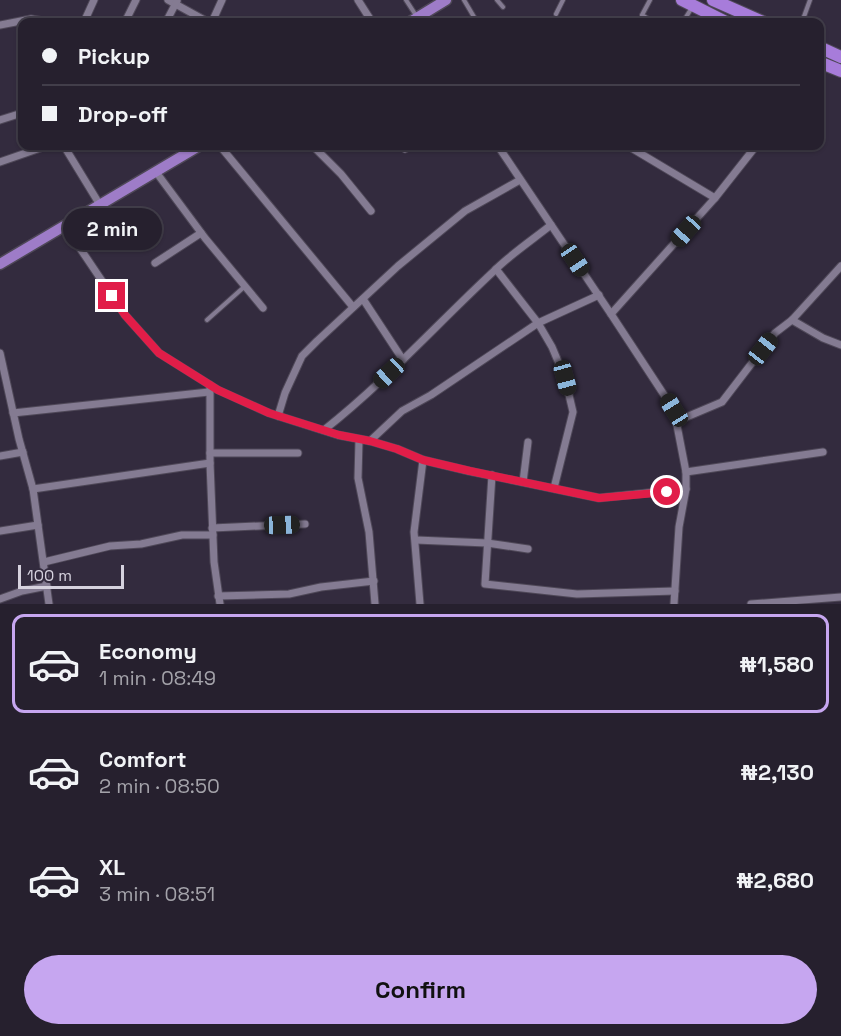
<!DOCTYPE html>
<meta charset="utf-8">
<style>
body{margin:0;font-family:"Space Grotesk",sans-serif;background:#2e2836;color:#f1f3f6;height:100vh;display:flex;flex-direction:column;font-size:22px;white-space:nowrap}
*{box-sizing:border-box;margin:0}
p{font-size:20px;color:#a4a3aa}
.icon{flex:none;width:33px;height:33px;fill:none;stroke:currentColor;stroke-width:2;stroke-linecap:round;stroke-linejoin:round}
.map{position:relative;height:604px;overflow:hidden}
.sheet{display:flex;flex-direction:column;background:#26202e;flex:1}
.sheet>*{flex:none}
.hud{position:absolute;left:18px;top:18px;width:806px;height:132px;border-radius:12px;box-shadow:0 2px 4px #0004,0 0 0 2px #423e4a;display:grid;align-content:center;height:132px;padding:0 24px;background:#26202e}
.scale{position:absolute;left:18px;bottom:15px;width:106px;box-sizing:border-box;padding-left:6px;border:3px solid #d6d2de;border-top:0;font-size:16px;line-height:21px;white-space:nowrap;color:#d6d2de;-webkit-text-stroke:4px #332b3e;paint-order:stroke}
.end{position:absolute;width:27px;height:27px;margin:-14px;border:8px solid #e11d48;background:#fff;box-shadow:0 0 0 3px #fff}
.from{border-radius:50%}
.bubble{position:absolute;height:42px;border-radius:21px;background:#26202e;box-shadow:0 2px 4px #0004,0 0 0 2px #423e4a;font-size:20px;font-weight:600;line-height:42px;text-align:center}
.car{position:absolute;width:18px;height:36px;margin:-18px -9px;border-radius:8px;box-shadow:0 0 4px 2px #0007;background:linear-gradient(#222 24%,#8ab4d8 0 40%,#222 0 76%,#8ab4d8 0 86%,#222 0)}
.hud b{display:flex;align-items:center;gap:21px;height:57px;font-size:22px}
.hud b+b{border-top:2px solid #423e4a}
.hud i{width:15px;height:15px;background:#f1f3f6}
ul{padding:10px 0 0;list-style:none}
li{display:flex;align-items:center;gap:18px;height:99px;margin:0 12px 9px;padding:0 12px;border:3px solid transparent;border-radius:12px}
li div{flex:1}
li b{display:block;font-size:22px}
li em{font-style:normal;font-weight:600}
li.selected{border-color:#c6a6f0}
li>.icon{width:54px;height:54px;stroke-width:1.5}
.action{display:flex;gap:12px;margin-top:auto;padding:12px 24px}
.action a{flex:1;height:69px;border-radius:36px;background:#c6a6f0;color:#111;font-size:24px;font-weight:600;line-height:69px;text-align:center}
.map>svg:first-child{display:block}
.lines{fill:none;stroke-linecap:round;stroke-linejoin:round}
.service-casing{stroke:#4f4858;stroke-width:6}
.minor-casing{stroke:#4f4858;stroke-width:9}
.primary-casing{stroke:#4f4858;stroke-width:13}
.trunk-casing{stroke:#4f4858;stroke-width:14}
.service{stroke:#847b92;stroke-width:4}
.minor{stroke:#847b92;stroke-width:7}
.primary{stroke:#9e7cc8;stroke-width:10}
.trunk{stroke:#a77cda;stroke-width:12}
.route{stroke:#e11d48;stroke-width:8}
</style>
<div class="map">
<svg width="841" height="604" viewBox="0 0 841 604">
<rect width="100%" height="100%" fill="#332b3e"/>
<g class="lines">
<!-- service casing -->
<g class="service-casing">
<g id="service">
<polyline points="406,0 417,17"/>
<polyline points="464,0 477,22"/>
<polyline points="497,0 503,7"/>
<polyline points="650,0 642,15 653,22"/>
<polyline points="556,14 563,0"/>
<polyline points="683,22 691,9"/>
<polyline points="802,22 810,0"/>
<polyline points="207,320 244,287"/>
</g>
</g>
<!-- minor casing -->
<g class="minor-casing">
<g id="minor">
<polyline points="168,0 208,22"/>
<polyline points="358,0 372,22"/>
<polyline points="84,22 94,0"/>
<polyline points="125,22 136,0"/>
<polyline points="166,22 177,1"/>
<polyline points="212,22 222,0"/>
<polyline points="0,25 31,19 50,22"/>
<polyline points="0,120 22,113"/>
<polyline points="64,146 100,205"/>
<polyline points="220,146 353,307"/>
<polyline points="313,146 341,174 371,211"/>
<polyline points="498,146 611,314 674,410 686,472 686,489 679,527 674,604"/>
<polyline points="628,146 715,198"/>
<polyline points="405,149 410,146"/>
<polyline points="0,162 46,146"/>
<polyline points="156,172 205,238 263,308"/>
<polyline points="65,226 125,315 159,353 218,390 269,413 338,435 370,441 397,449 423,460 469,471 599,498 686,489"/>
<polyline points="155,263 201,233"/>
<polyline points="496,269 538,323 552,347 565,378 573,412 554,488"/>
<polyline points="363,299 403,360"/>
<polyline points="611,314 715,198 756,146"/>
<polyline points="792,320 823,338 841,345"/>
<polyline points="0,353 19,439 33,489 49,604"/>
<polyline points="210,385 210,463 214,562 220,604"/>
<polyline points="13,413 209,392"/>
<polyline points="278,416 285,393 302,356 317,341 398,266 465,211 520,180"/>
<polyline points="677,421 722,402 775,333 792,320 841,266"/>
<path d="M324,430C385,382 437,324 494,271C511,254 532,240 551,225"/>
<polyline points="359,440 358,478 369,532 375,604"/>
<polyline points="370,441 402,411 431,395 538,323 599,295"/>
<polyline points="210,453 298,453"/>
<polyline points="0,456 23,452"/>
<polyline points="686,472 823,452"/>
<polyline points="492,475 485,584 577,594 675,591"/>
<polyline points="523,482 528,442"/>
<polyline points="33,489 210,463"/>
<polyline points="212,528 305,524"/>
<polyline points="0,531 38,525"/>
<polyline points="416,540 487,543 528,549"/>
<polyline points="44,562 110,546 141,544 182,535 213,535"/>
<polyline points="218,596 289,594 321,587 374,581"/>
<polyline points="0,599 22,591 47,586"/>
<polyline points="420,604 414,532 423,460"/>
<polyline points="751,604 841,597"/>
</g>
</g>
<!-- primary casing -->
<g class="primary-casing">
<g id="primary">
<polyline points="410,22 446,0"/>
<polyline points="0,264 199,146"/>
</g>
</g>
<!-- trunk casing -->
<g class="trunk-casing">
<g id="trunk">
<polyline points="682,0 726,22"/>
<polyline points="713,0 763,22"/>
<polyline points="819,47 841,57"/>
<polyline points="819,62 841,71"/>
</g>
</g>
<!-- service -->
<use href="#service" class="service"/>
<!-- minor -->
<use href="#minor" class="minor"/>
<!-- primary -->
<use href="#primary" class="primary"/>
<!-- trunk -->
<use href="#trunk" class="trunk"/>
</g>
<g class="lines">
<!-- route -->
<polyline class="route" points="112,296 125,315 159,353 218,390 269,413 339,435 370,441 397,449 423,460 470,471 599,498 667,492"/>
</g>
</svg>
<div class="scale">100 m</div>
<i class="end from" style="left:667px;top:492px"></i>
<i class="end" style="left:112px;top:296px"></i>
<div class="bubble" style="left:63px;top:208px;width:99px">2 min</div>
<i class="car" style="left:686px;top:231px;rotate:222deg"></i>
<i class="car" style="left:575px;top:260px;rotate:146deg"></i>
<i class="car" style="left:763px;top:349px;rotate:38deg"></i>
<i class="car" style="left:389px;top:373px;rotate:227deg"></i>
<i class="car" style="left:565px;top:378px;rotate:165deg"></i>
<i class="car" style="left:674px;top:410px;rotate:328deg"></i>
<i class="car" style="left:282px;top:525px;rotate:88deg"></i>
<div class="hud">
<b><i class="from"></i>Pickup</b>
<b><i></i>Drop-off</b>
</div>
</div>
<section class="sheet">
<ul>
<li class="selected"><svg class="icon" aria-label="car" viewBox="0 0 24 24"><path d="M5 17H2v-5l4-1 3-4h7l3 4 3 1v5h-3M9 17h6M6 11h13"/><circle cx="7" cy="17" r="2"/><circle cx="17" cy="17" r="2"/></svg><div><b>Economy</b><p>1 min · 08:49</p></div><em>₦1,580</em></li>
<li><svg class="icon" aria-label="car" viewBox="0 0 24 24"><path d="M5 17H2v-5l4-1 3-4h7l3 4 3 1v5h-3M9 17h6M6 11h13"/><circle cx="7" cy="17" r="2"/><circle cx="17" cy="17" r="2"/></svg><div><b>Comfort</b><p>2 min · 08:50</p></div><em>₦2,130</em></li>
<li><svg class="icon" aria-label="car" viewBox="0 0 24 24"><path d="M5 17H2v-5l4-1 3-4h7l3 4 3 1v5h-3M9 17h6M6 11h13"/><circle cx="7" cy="17" r="2"/><circle cx="17" cy="17" r="2"/></svg><div><b>XL</b><p>3 min · 08:51</p></div><em>₦2,680</em></li>
</ul>
<div class="action"><a>Confirm</a></div>
</section>
